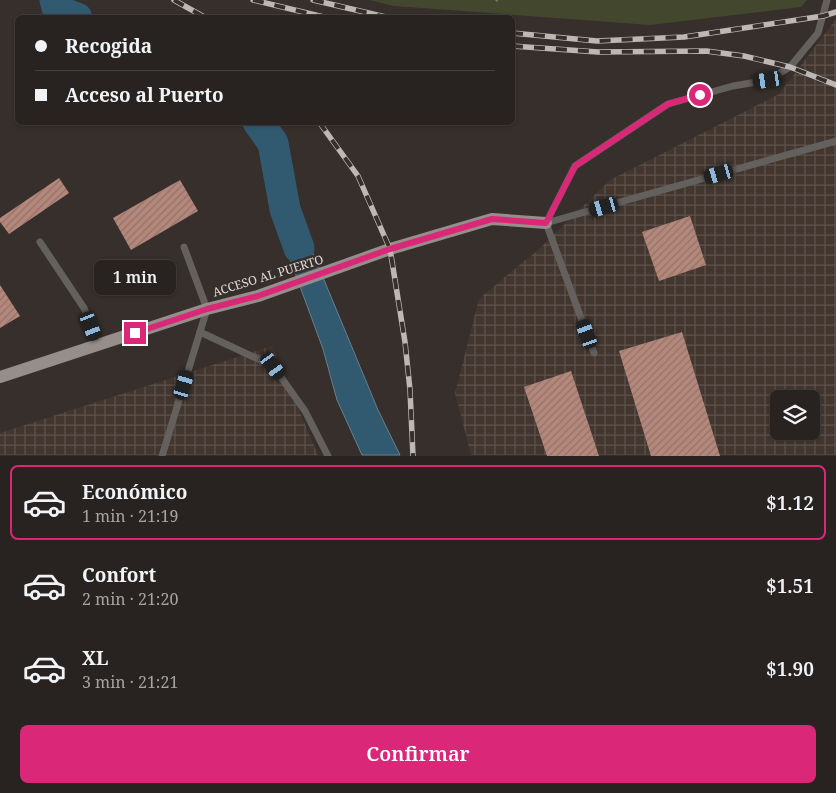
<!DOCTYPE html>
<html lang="es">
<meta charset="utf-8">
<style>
body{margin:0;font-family:"Noto Serif",serif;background:#302b29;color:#f1f3f6;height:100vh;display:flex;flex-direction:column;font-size:19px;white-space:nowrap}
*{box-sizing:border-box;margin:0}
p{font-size:16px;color:#a5a4a5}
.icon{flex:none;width:28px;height:28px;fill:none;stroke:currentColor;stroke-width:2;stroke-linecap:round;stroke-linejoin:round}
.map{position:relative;height:456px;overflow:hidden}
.panel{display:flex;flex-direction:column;background:#282320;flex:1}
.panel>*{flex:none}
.hud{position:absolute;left:15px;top:15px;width:500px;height:110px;border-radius:8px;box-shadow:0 1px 4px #0004,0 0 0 1px #44403e;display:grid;align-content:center;height:110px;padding:0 20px;background:#282320}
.controls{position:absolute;left:770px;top:390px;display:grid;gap:10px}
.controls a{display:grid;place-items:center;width:50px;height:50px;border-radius:8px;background:#282320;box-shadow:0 1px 4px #0004,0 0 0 1px #44403e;font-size:25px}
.end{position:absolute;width:22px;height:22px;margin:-11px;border:6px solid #db2777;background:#fff;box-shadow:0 0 0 2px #fff}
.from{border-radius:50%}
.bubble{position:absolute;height:35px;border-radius:8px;background:#282320;box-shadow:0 1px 4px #0004,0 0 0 1px #44403e;font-size:16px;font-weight:600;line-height:35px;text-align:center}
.car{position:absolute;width:15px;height:30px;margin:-15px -8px;border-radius:6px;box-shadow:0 0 4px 1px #0007;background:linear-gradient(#222 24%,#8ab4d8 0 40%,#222 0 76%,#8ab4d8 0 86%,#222 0)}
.hud b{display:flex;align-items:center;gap:18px;height:48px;font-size:19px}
.hud b+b{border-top:1px solid #44403e}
.hud i{width:12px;height:12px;background:#f1f3f6}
ul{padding:9px 0 0;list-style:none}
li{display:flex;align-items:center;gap:15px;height:75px;margin:0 10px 8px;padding:0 10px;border:2px solid transparent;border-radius:8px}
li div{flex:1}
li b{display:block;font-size:19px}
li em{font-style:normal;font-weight:600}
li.on{border-color:#db2777}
li>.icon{width:45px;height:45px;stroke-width:1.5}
.action{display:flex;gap:10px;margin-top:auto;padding:10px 20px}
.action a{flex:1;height:58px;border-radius:8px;background:#db2777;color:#fff;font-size:20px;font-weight:600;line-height:58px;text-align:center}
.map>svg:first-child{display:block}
.industrial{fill:url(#industrial-grid);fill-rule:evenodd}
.green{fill:#43472d}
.water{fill:#31596f;stroke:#66808f}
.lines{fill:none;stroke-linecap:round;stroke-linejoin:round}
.river{stroke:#31596f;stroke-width:31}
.building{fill:url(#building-hatch)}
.path{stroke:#827c78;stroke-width:3;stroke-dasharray:4 2.5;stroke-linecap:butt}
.service{stroke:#64605e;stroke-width:7}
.primary{stroke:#968e8b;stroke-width:12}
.rail-casing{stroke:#bdb8b5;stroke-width:5.5}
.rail{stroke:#362f2b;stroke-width:4;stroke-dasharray:11;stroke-linecap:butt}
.route{stroke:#db2777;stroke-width:6}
.labels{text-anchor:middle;stroke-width:5;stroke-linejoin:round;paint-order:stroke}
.street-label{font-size:12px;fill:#e0dcd9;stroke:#362f2b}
</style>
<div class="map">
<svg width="836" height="456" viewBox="0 0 836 456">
<defs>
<pattern id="industrial-grid" width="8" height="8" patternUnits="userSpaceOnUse" patternTransform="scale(1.25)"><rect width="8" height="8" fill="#42362e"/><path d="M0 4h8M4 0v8" fill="none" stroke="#5d524c"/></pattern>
<pattern id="building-hatch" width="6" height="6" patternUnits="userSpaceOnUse" patternTransform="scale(1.25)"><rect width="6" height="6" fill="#b4877b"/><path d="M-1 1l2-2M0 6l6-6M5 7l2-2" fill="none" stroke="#92726a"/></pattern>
</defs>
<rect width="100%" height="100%" fill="#362f2b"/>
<!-- industrial -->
<g class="industrial">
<path d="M836,19V455H471L455,393L479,299L524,261L536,252L610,180L779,94ZM779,399H811V431H779Z"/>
<polygon points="272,346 318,455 0,455 0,433"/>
</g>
<!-- green -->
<polygon class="green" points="369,0 807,0 801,7 650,25 394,6"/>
<!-- water -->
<polygon class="water" points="285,209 305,234 378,410 400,455 362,455 337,400 323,349 284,243"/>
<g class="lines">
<!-- river -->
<g class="river">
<polyline points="55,0 58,11 77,18"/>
<polyline points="258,122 273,143 285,209 299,248"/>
</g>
</g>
<!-- building -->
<g class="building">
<polygon points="59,178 69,193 9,234 0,222 0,218"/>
<polygon points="180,180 198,211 131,250 113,218"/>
<polygon points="690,216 706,265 659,281 642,232"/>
<polygon points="0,285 20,316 0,328"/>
<polygon points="682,332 720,456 651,456 619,351"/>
<polygon points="571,371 599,456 547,456 524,387"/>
</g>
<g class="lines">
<!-- path -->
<polyline class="path" points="496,1 497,0"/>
<!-- service -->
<g class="service">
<polyline points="546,223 836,141"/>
<polyline points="40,242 84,308 99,345"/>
<polyline points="200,332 273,366 305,411 328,456"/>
<polyline points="594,353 546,223 575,166 668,104 733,86 768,80 790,67 818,33 827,0"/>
<polyline points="162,456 207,309 184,247"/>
</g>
<!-- primary -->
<polyline class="primary" points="0,377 207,309 258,296 390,249 492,219 546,223"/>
<!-- rail casing -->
<g class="rail-casing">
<g id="rail">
<polyline points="174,0 206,18"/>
<polyline points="253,0 328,18"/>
<polyline points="313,0 390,18"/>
<polyline points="512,33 597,41 684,37 823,16 836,12"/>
<polyline points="512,46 598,52 706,51 744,56 790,67 836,85"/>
<polyline points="319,122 358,176 390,249 405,342 410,390 413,456"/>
</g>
</g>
<!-- rail -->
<use href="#rail" class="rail"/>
</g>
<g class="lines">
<!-- route -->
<polyline class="route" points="135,333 207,309 258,296 390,249 492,219 546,223 575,166 668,104 700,95"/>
</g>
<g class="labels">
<!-- street labels -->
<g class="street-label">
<text transform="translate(268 276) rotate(-17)" y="4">ACCESO AL PUERTO</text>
</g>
</g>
</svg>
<div class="controls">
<a><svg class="icon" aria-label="layers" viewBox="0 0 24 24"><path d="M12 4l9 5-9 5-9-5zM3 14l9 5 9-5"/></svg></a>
</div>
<i class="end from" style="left:700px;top:95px"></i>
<i class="end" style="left:135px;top:333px"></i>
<div class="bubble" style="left:94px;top:260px;width:82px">1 min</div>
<i class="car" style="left:768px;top:80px;rotate:261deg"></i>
<i class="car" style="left:719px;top:174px;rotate:254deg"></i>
<i class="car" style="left:604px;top:207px;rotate:254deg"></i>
<i class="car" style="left:91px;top:326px;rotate:159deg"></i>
<i class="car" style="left:587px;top:334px;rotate:340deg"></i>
<i class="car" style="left:273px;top:366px;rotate:144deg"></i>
<i class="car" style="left:184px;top:385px;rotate:17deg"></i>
<div class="hud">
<b><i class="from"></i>Recogida</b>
<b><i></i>Acceso al Puerto</b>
</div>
</div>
<section class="panel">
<ul>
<li class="on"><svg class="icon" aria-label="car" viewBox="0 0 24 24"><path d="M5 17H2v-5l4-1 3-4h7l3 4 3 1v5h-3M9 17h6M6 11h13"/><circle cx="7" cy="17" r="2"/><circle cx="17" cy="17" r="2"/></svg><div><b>Económico</b><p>1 min · 21:19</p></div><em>$1.12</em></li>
<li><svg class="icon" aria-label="car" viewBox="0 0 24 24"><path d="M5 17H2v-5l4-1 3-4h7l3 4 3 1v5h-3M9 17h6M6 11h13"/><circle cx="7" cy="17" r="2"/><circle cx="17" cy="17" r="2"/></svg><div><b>Confort</b><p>2 min · 21:20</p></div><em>$1.51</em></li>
<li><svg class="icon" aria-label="car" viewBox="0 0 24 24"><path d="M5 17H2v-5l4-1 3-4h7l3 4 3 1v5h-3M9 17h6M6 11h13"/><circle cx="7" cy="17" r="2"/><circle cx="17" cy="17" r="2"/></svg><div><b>XL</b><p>3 min · 21:21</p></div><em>$1.90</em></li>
</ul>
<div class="action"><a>Confirmar</a></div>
</section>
